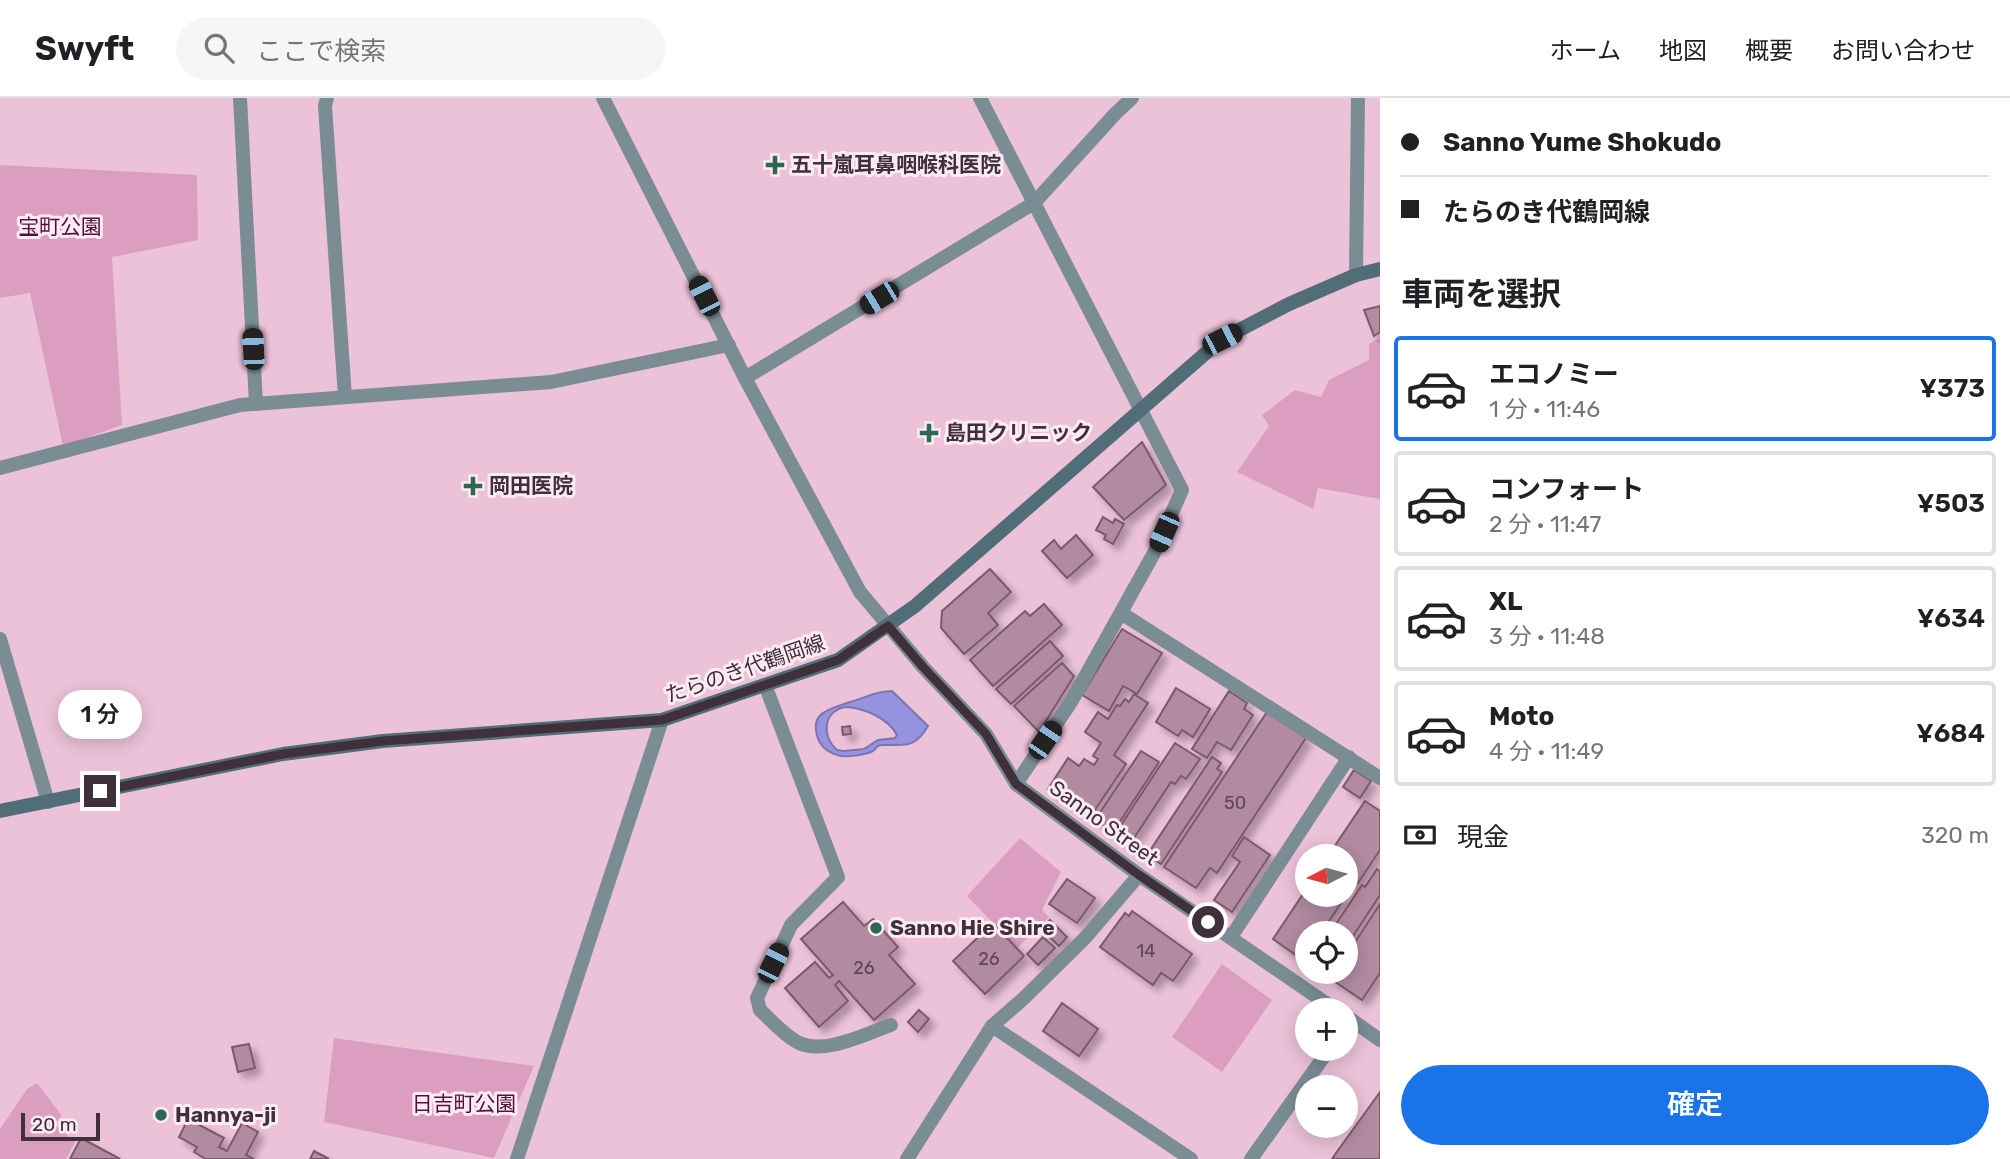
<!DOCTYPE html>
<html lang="ja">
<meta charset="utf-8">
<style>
body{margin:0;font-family:Rubik,"Noto Sans JP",sans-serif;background:#f6f6f6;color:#202124;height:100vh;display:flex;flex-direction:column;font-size:26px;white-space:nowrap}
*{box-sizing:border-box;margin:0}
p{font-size:23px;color:#757577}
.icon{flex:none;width:38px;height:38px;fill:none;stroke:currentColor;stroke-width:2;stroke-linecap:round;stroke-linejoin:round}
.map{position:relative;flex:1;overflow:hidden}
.sheet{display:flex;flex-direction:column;background:#fff;width:630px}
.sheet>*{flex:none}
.banner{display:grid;align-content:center;height:154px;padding:0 21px;background:#fff}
.needle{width:46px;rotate:264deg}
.fabs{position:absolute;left:1295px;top:746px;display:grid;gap:14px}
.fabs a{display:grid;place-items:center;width:63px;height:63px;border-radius:50%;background:#fff;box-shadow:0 4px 18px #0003;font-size:35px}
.scale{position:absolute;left:21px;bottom:18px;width:79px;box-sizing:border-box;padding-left:7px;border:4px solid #403039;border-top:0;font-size:19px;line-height:24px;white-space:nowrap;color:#403039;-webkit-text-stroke:5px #fdebf4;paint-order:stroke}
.end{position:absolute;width:32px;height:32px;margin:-16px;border:9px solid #403039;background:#fff;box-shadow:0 0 0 4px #fff}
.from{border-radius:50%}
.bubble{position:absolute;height:49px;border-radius:24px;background:#fff;box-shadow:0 4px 18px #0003;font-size:23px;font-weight:600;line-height:49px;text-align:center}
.car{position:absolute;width:21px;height:42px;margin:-21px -10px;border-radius:9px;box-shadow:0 0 5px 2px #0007;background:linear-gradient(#222 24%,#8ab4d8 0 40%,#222 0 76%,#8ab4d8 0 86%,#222 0)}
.banner b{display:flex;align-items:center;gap:24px;height:66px;font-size:26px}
.banner b+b{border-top:2px solid #e0e0e0}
.banner i{width:18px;height:18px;background:#202124}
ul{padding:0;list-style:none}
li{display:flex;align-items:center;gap:21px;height:105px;margin:0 14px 10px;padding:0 7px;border:4px solid #e0e0e0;border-radius:7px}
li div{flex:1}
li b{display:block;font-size:26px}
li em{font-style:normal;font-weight:600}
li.selected{border-color:#1a73e8}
li>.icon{width:63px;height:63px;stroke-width:1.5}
h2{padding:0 21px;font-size:32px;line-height:84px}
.pay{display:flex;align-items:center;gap:18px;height:77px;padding:0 21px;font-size:26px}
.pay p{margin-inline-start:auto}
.primary-button{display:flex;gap:14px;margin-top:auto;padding:14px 21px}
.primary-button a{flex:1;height:80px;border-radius:42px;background:#1a73e8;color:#fff;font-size:28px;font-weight:600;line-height:80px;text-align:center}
header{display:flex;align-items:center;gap:42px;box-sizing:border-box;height:98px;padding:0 35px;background:#fff;border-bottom:2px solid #e0e0e0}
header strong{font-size:33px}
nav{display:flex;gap:38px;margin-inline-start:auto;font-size:24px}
.search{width:490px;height:63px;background:#f6f6f6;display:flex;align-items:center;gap:18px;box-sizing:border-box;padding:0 24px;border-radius:38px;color:#757577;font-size:26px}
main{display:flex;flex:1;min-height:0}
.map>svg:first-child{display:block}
.green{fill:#db9ec1}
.water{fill:#9593df;stroke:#7c75ad;stroke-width:2;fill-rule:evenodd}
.building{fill:#b28ba1;stroke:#7c586c;stroke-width:2;filter:url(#shadow)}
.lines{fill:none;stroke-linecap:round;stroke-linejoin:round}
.service{stroke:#7a8d95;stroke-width:14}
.minor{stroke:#7a8d95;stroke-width:14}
.tertiary{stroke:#7a8d95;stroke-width:14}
.secondary{stroke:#506d78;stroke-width:14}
.route{stroke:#403039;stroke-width:9}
.poi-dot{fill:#2f6851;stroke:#fdebf4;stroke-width:2.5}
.labels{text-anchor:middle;stroke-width:6;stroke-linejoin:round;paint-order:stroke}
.number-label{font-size:18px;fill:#5c4753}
.poi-label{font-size:21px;font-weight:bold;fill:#403039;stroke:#fdebf4;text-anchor:start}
.park-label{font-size:21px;fill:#540f3e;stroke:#fdebf4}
.street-label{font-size:21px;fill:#403039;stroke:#fdebf4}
</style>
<header>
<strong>Swyft</strong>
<div class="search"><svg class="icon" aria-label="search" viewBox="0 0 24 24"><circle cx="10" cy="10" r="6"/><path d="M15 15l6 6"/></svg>ここで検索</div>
<nav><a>ホーム</a><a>地図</a><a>概要</a><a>お問い合わせ</a></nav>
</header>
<main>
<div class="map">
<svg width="1380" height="1061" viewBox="0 0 1380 1061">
<defs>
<filter id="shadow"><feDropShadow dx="6" dy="6" stdDeviation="3.5" flood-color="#0004"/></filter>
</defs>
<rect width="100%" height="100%" fill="#ecc2d9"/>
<!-- green -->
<g class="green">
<polygon points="0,67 197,77 198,142 112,159 122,327 63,348 30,195 0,200"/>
<polygon points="1380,240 1380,401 1318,390 1313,411 1237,374 1269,328 1262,317 1295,292 1321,299 1329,282 1369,262 1369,246"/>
<polygon points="1020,740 1061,774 1042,812 1049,819 1017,850 967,798"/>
<polygon points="1222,866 1272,902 1222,974 1172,939"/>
<polygon points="334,940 534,968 494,1060 324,1024"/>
<polygon points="37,985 62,1018 54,1026 75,1044 66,1061 0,1061 0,1031 27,991"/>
</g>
<!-- water -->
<path class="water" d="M892,593L928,628C914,652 904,646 882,647C875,648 878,649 873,653C865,657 849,659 841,658C832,656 823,651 819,643C807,614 830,611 850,604C865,600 876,593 892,593ZM846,609C864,610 888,620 897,637L895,640L878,642L864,651L844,653L837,652C821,638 823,613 846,609Z"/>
<!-- building -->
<g class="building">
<polygon points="1380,208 1380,234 1374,238 1364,212"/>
<polygon points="1142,344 1166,387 1124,422 1093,389"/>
<polygon points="1103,419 1113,425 1115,421 1124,426 1113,446 1104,441 1106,437 1096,432"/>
<polygon points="1076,437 1093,457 1067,480 1042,453 1054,442 1061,451"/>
<polygon points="990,471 1011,494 988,515 998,527 964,556 941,530 942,513"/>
<polygon points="1044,506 1062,527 993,588 970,562 1025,513 1030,518"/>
<polygon points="1122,531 1162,555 1137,596 1123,588 1109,613 1082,597"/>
<polygon points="1050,543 1063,558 1011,606 996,591"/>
<polygon points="1062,565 1074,578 1039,634 1014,608"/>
<polygon points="1176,590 1210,611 1193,639 1182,632 1178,638 1156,624"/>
<polygon points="1229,593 1247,605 1244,611 1253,617 1231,652 1217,644 1207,660 1192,651"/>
<polygon points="1134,596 1148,605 1114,657 1126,666 1090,719 1048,691 1068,660 1079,668 1084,661 1094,667 1098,661 1093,658 1101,645 1085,634 1098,614 1108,621 1117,607 1120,608 1125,601 1129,604"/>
<polygon points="1267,614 1306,640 1217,775 1210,770 1196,790 1164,769"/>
<polygon points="850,628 851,636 843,637 842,629"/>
<polygon points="1175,645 1200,661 1186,681 1181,678 1175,686 1171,684 1130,746 1115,736"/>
<polygon points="1141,653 1159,664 1113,734 1095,722"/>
<polygon points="1212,659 1221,665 1217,671 1222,674 1161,766 1147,757"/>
<polygon points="1354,672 1371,683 1360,700 1343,689"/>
<polygon points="1365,703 1380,713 1380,752 1358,785 1356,783 1321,835 1307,835 1307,856 1303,862 1273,841 1307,790 1307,796 1346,796 1346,758 1328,758"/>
<polygon points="1244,739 1270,757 1232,814 1214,802 1240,764 1232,758"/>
<polygon points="1377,771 1380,773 1380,797 1346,849 1346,835 1330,835 1362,787 1365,789"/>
<polygon points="1067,781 1095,800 1077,825 1049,806"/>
<polygon points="843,804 864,828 873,821 898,849 889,857 915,886 874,922 839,883 835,887 848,903 819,929 785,890 815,864 829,880 833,877 801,841"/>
<polygon points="1380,806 1380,875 1362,902 1331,881 1336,873 1346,873 1346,858"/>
<polygon points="1132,813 1192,856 1173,883 1161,875 1153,887 1100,849 1125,815 1129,818"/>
<polygon points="1050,822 1067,839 1059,848 1041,831"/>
<polygon points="993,825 1024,858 985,896 953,863"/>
<polygon points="1043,839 1055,850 1038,867 1027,856"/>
<polygon points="1062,905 1098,931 1079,958 1043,933"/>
<polygon points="919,912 929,921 918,934 908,924"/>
<polygon points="249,946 255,970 238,974 232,949"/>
<polygon points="1380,994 1380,1061 1332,1061 1336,1055"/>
<polygon points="188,1021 224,1040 219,1049 227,1053 242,1025 258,1034 246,1057 254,1061 206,1061 194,1054 197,1049 179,1039"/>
<polygon points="81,1040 120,1061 70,1061"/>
<polygon points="314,1053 329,1061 310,1061"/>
</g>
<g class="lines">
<!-- service -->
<g class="service">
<path d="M765,587L838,779L791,827L757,900L760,912C771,922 783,936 797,944C823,958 865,936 891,927"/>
<polyline points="1231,839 1349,659"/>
</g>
<!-- minor -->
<g class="minor">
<polyline points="240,0 256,306"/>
<polyline points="327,0 325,8 345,299"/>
<polyline points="980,0 1182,392 1154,455 1071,604 1016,686"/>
<polyline points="1356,177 1358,0"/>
<polyline points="745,280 1034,105 1115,16 1132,0"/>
<polyline points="0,370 240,307 551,284 729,247"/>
<polyline points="1121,515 1380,680"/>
<polyline points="0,541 48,704"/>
<polyline points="992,928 1191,1061"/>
<polyline points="517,1061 662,622"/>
<polyline points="907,1061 992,928 1023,901 1085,840 1139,777"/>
<polyline points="1251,1061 1330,950"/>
</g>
<!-- tertiary -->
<g class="tertiary">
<polyline points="603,0 745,280 860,494 923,569 986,636 1016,686 1139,777 1336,912"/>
<polyline points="1346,918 1380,942"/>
</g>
<!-- secondary -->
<polyline class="secondary" points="0,713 283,656 383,643 662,622 838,562 915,508 1222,241 1289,206 1356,177 1380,171"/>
</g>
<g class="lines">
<!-- route -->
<polyline class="route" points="100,693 283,656 383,643 662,622 838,562 888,528 923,569 986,636 1016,686 1139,777 1208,824"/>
</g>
<!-- markers -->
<g class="poi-dot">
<path d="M771.5 56.5h7v7h7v7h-7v7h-7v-7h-7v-7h7z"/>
<path d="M925.5 324.5h7v7h7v7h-7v7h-7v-7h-7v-7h7z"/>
<path d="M469.5 377.5h7v7h7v7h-7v7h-7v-7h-7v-7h7z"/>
<circle cx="876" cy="830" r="7"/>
<circle cx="161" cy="1017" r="7"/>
</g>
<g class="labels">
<!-- number labels -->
<g class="number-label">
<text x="1235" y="711">50</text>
<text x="1146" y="859">14</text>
<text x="989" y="867">26</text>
<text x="864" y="876">26</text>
</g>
<!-- poi labels -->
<g class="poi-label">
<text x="791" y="74">五十嵐耳鼻咽喉科医院</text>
<text x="945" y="342">島田クリニック</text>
<text x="489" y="395">岡田医院</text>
<text x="890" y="837">Sanno Hie Shire</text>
<text x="175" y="1024">Hannya-ji</text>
</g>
<!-- park labels -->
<g class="park-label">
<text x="60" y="136">宝町公園</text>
<text x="464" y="1013">日吉町公園</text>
</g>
<!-- street labels -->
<g class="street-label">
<text transform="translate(745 571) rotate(-19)" y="7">たらのき代鶴岡線</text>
<text transform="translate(1104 725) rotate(36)" y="7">Sanno Street</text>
</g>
</g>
</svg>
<div class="fabs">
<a><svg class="needle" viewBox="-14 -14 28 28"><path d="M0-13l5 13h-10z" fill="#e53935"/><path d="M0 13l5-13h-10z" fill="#757577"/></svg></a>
<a><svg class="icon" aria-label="locate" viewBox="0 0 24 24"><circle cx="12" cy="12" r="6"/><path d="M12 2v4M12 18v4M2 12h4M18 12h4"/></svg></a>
<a>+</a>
<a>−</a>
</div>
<div class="scale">20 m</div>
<i class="end from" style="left:1208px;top:824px"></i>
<i class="end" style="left:100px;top:693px"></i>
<div class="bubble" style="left:58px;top:592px;width:84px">1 分</div>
<i class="car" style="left:704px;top:198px;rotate:333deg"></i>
<i class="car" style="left:879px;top:200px;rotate:239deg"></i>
<i class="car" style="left:1222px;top:241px;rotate:63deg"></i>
<i class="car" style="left:253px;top:251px;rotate:357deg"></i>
<i class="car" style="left:1164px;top:434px;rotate:204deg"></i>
<i class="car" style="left:1045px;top:642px;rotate:34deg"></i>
<i class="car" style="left:773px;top:865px;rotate:26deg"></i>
</div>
<section class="sheet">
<div class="banner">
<b><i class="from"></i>Sanno Yume Shokudo</b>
<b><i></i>たらのき代鶴岡線</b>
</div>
<h2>車両を選択</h2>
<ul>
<li class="selected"><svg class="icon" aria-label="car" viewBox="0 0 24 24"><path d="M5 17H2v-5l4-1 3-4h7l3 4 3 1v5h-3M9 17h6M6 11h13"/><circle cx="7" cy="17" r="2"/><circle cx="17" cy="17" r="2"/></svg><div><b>エコノミー</b><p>1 分 · 11:46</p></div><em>¥373</em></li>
<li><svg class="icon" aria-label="car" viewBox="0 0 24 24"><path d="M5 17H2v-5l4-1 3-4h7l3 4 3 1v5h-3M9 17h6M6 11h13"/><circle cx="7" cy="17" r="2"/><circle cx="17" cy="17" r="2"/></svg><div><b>コンフォート</b><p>2 分 · 11:47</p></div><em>¥503</em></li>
<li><svg class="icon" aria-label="car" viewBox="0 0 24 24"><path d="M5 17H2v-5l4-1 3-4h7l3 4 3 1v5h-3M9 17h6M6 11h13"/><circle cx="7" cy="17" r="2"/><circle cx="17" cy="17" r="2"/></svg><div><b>XL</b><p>3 分 · 11:48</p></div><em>¥634</em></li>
<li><svg class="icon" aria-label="car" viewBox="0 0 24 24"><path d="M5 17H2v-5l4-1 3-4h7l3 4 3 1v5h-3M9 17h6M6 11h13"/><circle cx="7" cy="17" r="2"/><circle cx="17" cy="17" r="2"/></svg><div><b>Moto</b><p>4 分 · 11:49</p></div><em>¥684</em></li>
</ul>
<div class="pay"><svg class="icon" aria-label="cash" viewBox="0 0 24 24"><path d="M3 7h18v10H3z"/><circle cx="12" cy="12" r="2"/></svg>現金<p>320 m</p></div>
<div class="primary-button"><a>確定</a></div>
</section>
</main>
